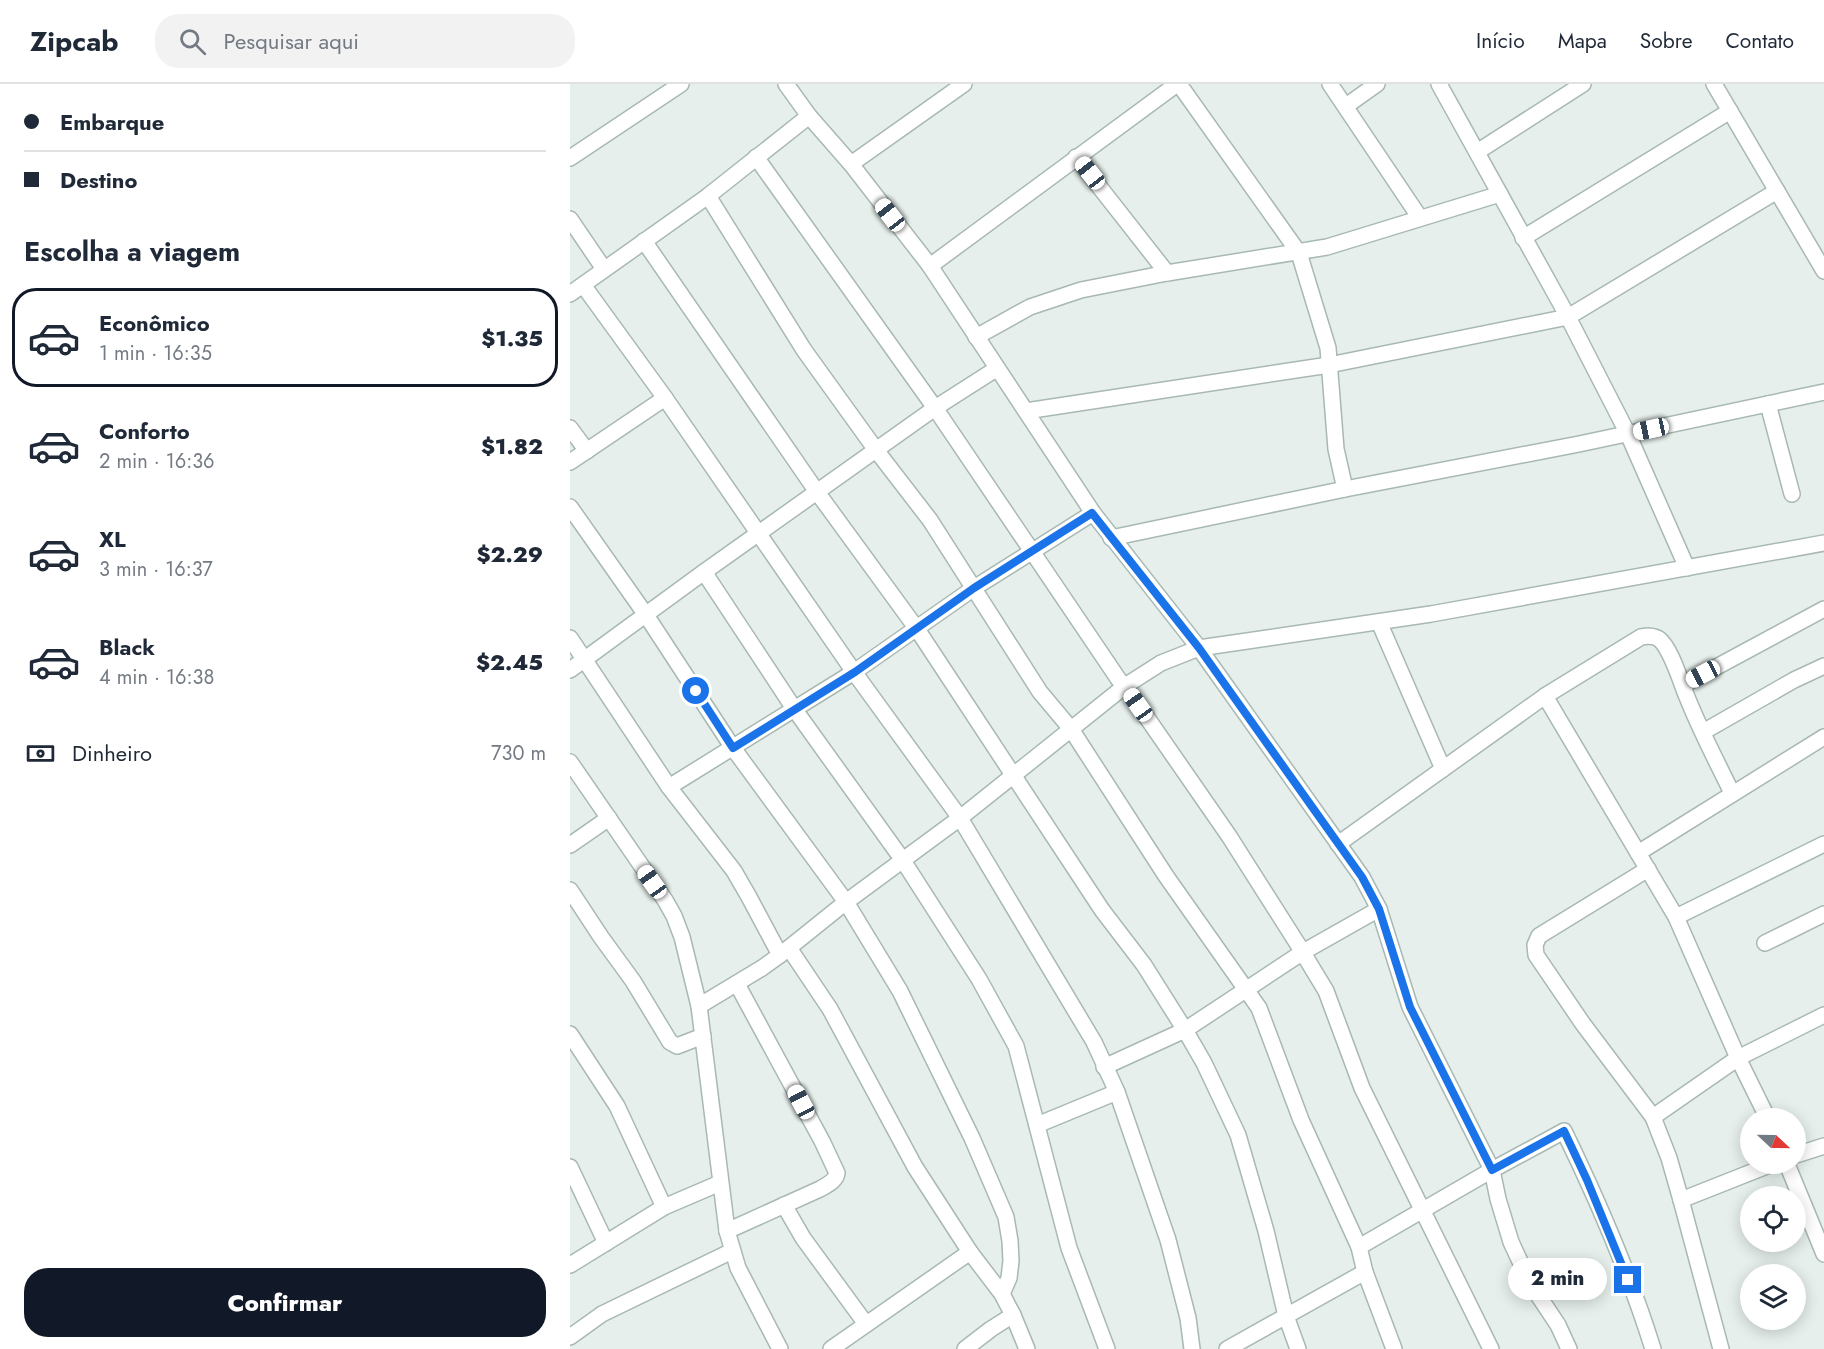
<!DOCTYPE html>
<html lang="pt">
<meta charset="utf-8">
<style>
body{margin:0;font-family:Jost,sans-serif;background:#f2f2f3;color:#1f2937;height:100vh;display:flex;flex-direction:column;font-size:22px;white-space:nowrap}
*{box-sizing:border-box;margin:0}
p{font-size:20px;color:#747a83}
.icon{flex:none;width:33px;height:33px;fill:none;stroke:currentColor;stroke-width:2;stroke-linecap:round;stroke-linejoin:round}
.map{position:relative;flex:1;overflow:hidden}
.sheet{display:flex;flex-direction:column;background:#fff;width:570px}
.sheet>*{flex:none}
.banner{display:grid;align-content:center;height:132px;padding:0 24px;background:#fff}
.needle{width:39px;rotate:112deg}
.controls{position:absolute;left:1170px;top:1024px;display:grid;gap:12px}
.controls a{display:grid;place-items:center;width:66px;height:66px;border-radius:50%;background:#fff;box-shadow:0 3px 15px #0003;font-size:30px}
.end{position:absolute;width:27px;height:27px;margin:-14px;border:8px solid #1a73e8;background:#fff;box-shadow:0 0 0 3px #fff}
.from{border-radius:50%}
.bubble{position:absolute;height:42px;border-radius:21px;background:#fff;box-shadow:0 3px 15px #0003;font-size:20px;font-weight:800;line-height:42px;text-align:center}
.car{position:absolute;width:18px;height:36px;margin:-18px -9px;border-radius:8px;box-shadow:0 0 4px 2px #0007;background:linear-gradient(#fff 24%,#345 0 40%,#fff 0 76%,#345 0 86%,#fff 0)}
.banner b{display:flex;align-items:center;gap:21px;height:57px;font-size:22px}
.banner b+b{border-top:2px solid #e0e1e3}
.banner i{width:15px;height:15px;background:#1f2937}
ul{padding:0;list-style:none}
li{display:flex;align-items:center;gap:18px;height:99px;margin:0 12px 9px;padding:0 12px;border:3px solid transparent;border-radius:24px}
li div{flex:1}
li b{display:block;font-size:22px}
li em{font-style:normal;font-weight:800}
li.active{border-color:#111827}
li>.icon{width:54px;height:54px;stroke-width:1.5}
h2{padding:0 24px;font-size:27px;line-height:72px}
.pay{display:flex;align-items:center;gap:15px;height:66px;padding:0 24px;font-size:22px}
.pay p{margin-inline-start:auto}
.button{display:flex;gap:12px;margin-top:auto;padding:12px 24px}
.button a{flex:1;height:69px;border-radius:24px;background:#111827;color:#fff;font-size:24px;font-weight:800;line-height:69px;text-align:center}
header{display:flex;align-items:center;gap:36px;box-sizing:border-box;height:84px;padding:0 30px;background:#fff;border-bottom:2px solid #e0e1e3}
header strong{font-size:28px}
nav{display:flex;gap:33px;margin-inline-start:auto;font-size:21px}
.search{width:420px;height:54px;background:#f2f2f3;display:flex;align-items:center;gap:15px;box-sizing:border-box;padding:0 21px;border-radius:24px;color:#747a83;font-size:22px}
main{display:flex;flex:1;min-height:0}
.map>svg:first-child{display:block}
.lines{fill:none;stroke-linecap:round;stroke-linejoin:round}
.minor-casing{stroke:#a8b8b2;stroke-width:18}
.minor{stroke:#fff;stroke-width:15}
.route{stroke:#1a73e8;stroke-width:8}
</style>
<header>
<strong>Zipcab</strong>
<div class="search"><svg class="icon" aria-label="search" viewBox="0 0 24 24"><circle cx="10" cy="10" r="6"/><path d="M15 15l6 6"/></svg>Pesquisar aqui</div>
<nav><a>Início</a><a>Mapa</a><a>Sobre</a><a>Contato</a></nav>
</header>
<main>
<section class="sheet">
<div class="banner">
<b><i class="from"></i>Embarque</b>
<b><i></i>Destino</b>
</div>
<h2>Escolha a viagem</h2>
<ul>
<li class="active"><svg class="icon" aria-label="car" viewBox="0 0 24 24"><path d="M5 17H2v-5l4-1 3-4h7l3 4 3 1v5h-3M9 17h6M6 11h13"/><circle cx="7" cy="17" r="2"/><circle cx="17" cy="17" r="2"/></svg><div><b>Econômico</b><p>1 min · 16:35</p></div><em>$1.35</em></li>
<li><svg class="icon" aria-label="car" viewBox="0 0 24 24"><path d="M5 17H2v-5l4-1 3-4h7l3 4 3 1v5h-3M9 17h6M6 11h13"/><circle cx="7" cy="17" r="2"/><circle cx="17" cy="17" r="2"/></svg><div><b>Conforto</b><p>2 min · 16:36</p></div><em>$1.82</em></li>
<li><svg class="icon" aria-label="car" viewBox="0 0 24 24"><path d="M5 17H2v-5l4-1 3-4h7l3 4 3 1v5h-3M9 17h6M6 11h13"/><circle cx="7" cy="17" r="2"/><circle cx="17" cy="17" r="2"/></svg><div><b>XL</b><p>3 min · 16:37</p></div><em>$2.29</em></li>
<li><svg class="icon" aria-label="car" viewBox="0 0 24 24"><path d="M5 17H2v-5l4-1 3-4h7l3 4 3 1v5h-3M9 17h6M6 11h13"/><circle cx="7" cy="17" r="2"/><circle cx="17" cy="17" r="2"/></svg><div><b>Black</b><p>4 min · 16:38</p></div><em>$2.45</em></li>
</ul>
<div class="pay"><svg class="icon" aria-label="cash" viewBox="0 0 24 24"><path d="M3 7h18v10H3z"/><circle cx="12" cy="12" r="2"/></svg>Dinheiro<p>730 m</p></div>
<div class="button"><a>Confirmar</a></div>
</section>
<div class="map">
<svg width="1254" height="1265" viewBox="0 0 1254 1265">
<rect width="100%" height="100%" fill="#e6efeb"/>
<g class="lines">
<!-- minor casing -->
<g class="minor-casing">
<g id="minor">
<polyline points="216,0 239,32 281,80 360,182 523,429 629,564 792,793 809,825 840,923 922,1086 928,1115 941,1158 960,1199 988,1241 999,1265"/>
<polyline points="609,0 729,169 758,264 766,365 775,405"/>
<polyline points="760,0 850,134"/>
<polyline points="869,0 998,233 1058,350 1117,484"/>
<polyline points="1144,0 1254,187"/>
<polyline points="776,22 807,0"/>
<polyline points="907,68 1013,0"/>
<polyline points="186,73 365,324 549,596 555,602 659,752 727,859 756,907 792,1004 921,1265"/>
<polyline points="506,73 597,189"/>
<polyline points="0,74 111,0"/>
<polyline points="281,80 394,0"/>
<polyline points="138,112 234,266 306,366 360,436 470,608 501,645 596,792 689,924 731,1036 789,1163 795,1188 824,1265"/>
<polyline points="0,135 34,185"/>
<polyline points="953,154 1160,27"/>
<polyline points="74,157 247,408 347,545 532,826 574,881 615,946 634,979 668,1051 696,1147 716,1232 728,1265"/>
<polyline points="360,182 607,0"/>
<polyline points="13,201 95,314 284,588 390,734 524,958 547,1008 598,1156 618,1234 622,1265"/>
<polyline points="0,210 138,112 239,32"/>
<polyline points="406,253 460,223 511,206 597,189 757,163 930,110"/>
<polyline points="1198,320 1222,410"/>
<polyline points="456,327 759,281 998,233 1207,107"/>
<polyline points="0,344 17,367"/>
<polyline points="0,378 95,314"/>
<polyline points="0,423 76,531 163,664 276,818 330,907 402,1054 436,1133 440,1157 441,1177 439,1194 432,1210"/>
<polyline points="541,454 775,405 1009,360 1254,308"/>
<polyline points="134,488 225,626 332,775 409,895 446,962 499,1164 537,1265"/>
<polyline points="809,538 873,685"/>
<polyline points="0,554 99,703 164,787 179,813 210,871"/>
<polyline points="0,586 134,488 365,324 426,285"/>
<polyline points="1113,601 1254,525"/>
<polyline points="975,612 1106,833 1168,974 1198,1035"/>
<polyline points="1133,648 1224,596 1254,582"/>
<polyline points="0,678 95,816 104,832 112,853 129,922 157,1147 168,1184 210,1265"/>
<polyline points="99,703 284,588 404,504 523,429"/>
<path d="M768,760L975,612L1071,553C1077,552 1083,551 1089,555C1101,564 1111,599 1117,613C1130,646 1147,678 1162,709"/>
<polyline points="0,761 39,734"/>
<polyline points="1068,769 1254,653"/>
<polyline points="1078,785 969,852 965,861 966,871 1013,940 1083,1033 1099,1074 1111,1116 1151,1265"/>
<polyline points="0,806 31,853 63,897 100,958 107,962 133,952"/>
<polyline points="1106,833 1254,760"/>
<polyline points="1195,859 1254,830"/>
<polyline points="219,864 260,925 345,1083 400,1168 432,1210 443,1231 421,1245 395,1265"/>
<polyline points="129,922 192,884 210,871 276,818 390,734 555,602 591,579 629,564 861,530 1254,459"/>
<polyline points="0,950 47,1022 94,1123"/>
<polyline points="534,983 615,946 733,868 809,825"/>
<polyline points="1083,1033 1168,974 1254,931"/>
<polyline points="467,1041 547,1008"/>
<polyline points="1226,1071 1254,1062"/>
<polyline points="1217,1080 1254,1170"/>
<polyline points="0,1083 36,1159"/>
<polyline points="1111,1116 1202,1080"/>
<polyline points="214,1121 233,1154 296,1240"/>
<path d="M157,1147L250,1105C257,1101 266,1097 267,1089L252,1057L167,900"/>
<path d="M789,1163L922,1086L994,1047C1028,1117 1060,1191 1083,1265"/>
<polyline points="0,1181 94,1123 150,1099"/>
<polyline points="443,1231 457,1265"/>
<polyline points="0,1253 32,1230 162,1167"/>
<polyline points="261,1265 400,1168"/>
<polyline points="657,1265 795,1188"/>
</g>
</g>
<!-- minor -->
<use href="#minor" class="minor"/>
</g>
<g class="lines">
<!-- route -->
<polyline class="route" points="126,607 163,664 285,588 404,504 522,429 629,564 792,793 809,825 840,923 922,1086 994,1047 1017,1096 1058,1196"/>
</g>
</svg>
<div class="controls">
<a><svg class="needle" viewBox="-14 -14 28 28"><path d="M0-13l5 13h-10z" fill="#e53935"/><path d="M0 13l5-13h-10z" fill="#747a83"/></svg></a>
<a><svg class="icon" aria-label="locate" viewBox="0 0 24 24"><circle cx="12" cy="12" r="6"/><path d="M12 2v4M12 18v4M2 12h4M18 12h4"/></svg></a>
<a><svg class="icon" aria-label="layers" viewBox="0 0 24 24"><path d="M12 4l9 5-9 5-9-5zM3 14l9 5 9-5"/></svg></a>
</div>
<i class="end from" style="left:126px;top:607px"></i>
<i class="end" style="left:1058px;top:1196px"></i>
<div class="bubble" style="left:938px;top:1174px;width:99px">2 min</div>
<i class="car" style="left:520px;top:89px;rotate:322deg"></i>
<i class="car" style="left:320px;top:131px;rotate:322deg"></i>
<i class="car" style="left:1081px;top:345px;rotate:258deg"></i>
<i class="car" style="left:1133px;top:590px;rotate:242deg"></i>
<i class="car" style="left:568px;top:621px;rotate:325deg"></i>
<i class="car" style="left:82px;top:798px;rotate:325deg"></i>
<i class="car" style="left:231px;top:1018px;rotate:332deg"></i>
</div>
</main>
